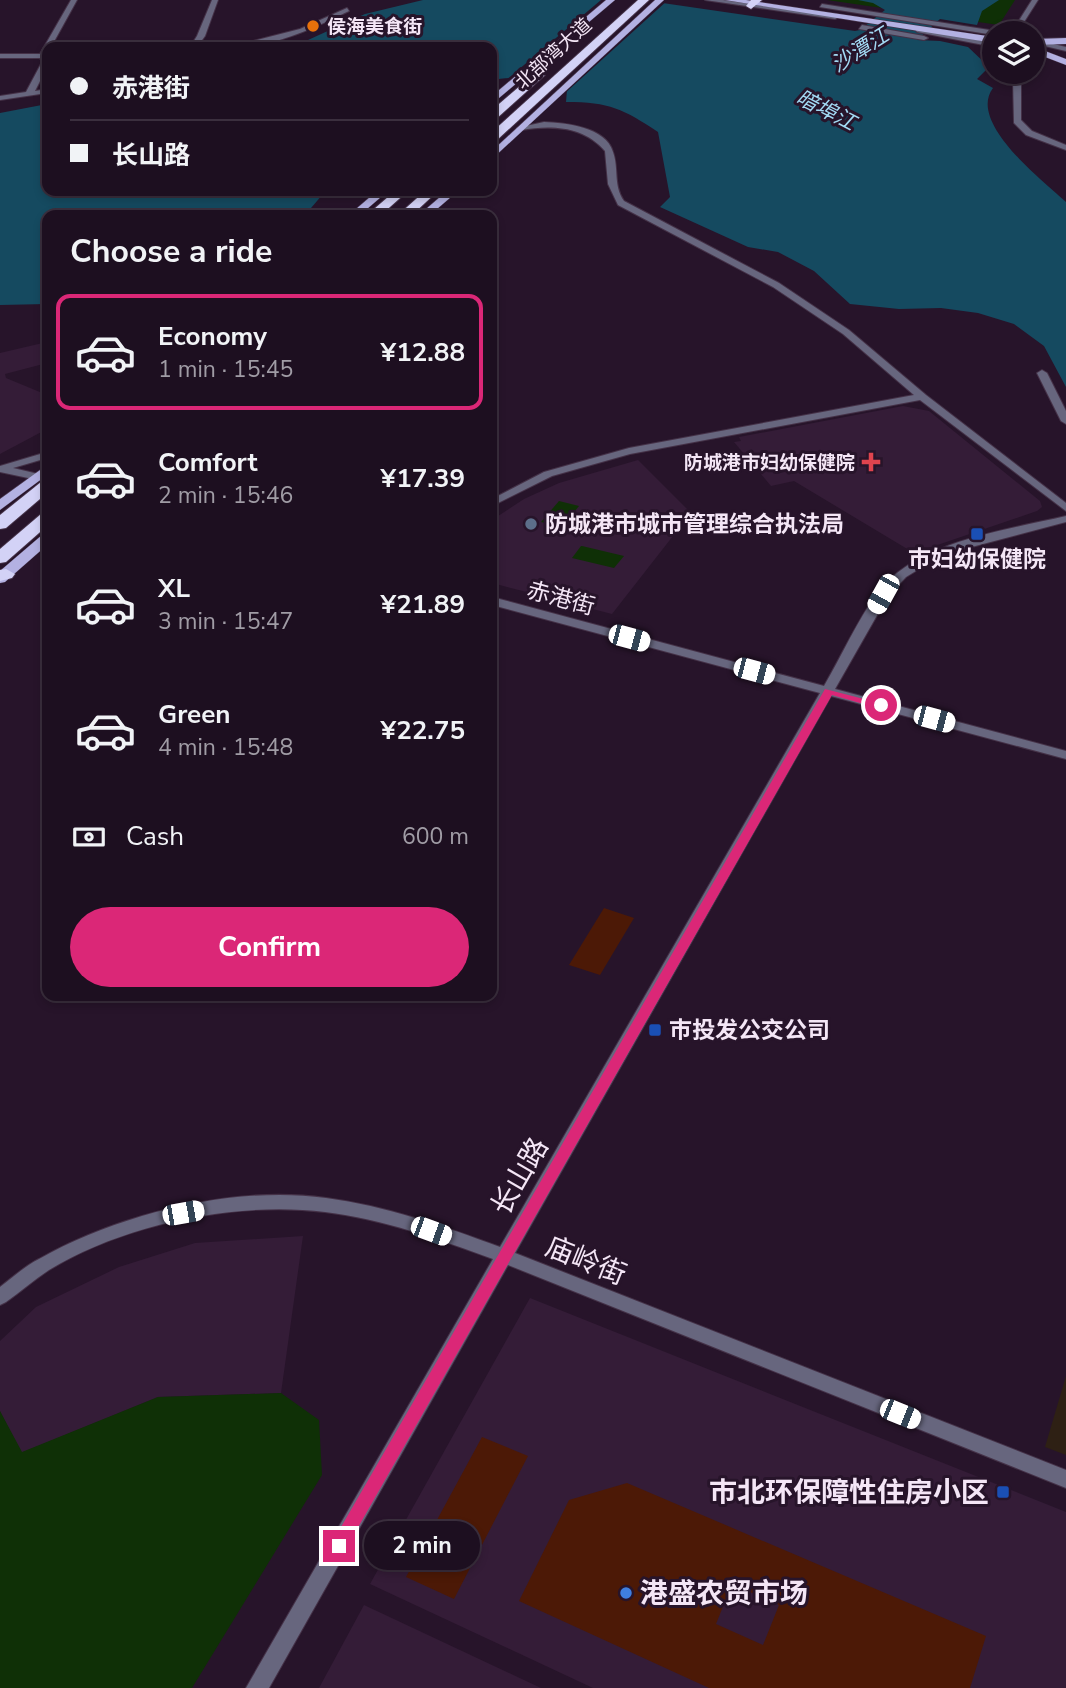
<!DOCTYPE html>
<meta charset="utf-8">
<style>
body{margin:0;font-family:"Nunito Sans","Noto Sans SC",sans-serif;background:#2a1d2d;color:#f1f3f6;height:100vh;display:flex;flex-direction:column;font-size:26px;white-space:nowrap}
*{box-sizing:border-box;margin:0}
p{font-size:23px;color:#a09ca5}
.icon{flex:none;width:38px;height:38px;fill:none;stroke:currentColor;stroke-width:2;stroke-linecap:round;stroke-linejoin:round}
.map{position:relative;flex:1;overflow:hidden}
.drawer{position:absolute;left:42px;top:210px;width:455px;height:791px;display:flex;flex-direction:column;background:#1d0f20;border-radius:14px;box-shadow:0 4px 10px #0003,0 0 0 2px #3b2f3e}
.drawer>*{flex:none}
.hud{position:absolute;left:42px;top:42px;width:455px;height:154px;border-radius:14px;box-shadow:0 4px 10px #0003,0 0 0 2px #3b2f3e;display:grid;align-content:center;height:154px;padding:0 28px;background:#1d0f20}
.tools{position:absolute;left:982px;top:21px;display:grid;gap:14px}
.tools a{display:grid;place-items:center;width:63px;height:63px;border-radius:50%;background:#1d0f20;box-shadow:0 4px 10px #0003,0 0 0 2px #3b2f3e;font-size:35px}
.end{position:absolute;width:32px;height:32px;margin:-16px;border:9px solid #db2777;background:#fff;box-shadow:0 0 0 4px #fff}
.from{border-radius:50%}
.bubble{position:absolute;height:49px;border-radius:24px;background:#1d0f20;box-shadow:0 4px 10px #0003,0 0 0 2px #3b2f3e;font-size:23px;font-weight:700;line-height:49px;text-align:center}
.car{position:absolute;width:21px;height:42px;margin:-21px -10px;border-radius:9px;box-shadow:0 0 5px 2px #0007;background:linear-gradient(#fff 24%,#345 0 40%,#fff 0 76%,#345 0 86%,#fff 0)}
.hud b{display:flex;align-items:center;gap:24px;height:66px;font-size:26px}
.hud b+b{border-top:2px solid #3b2f3e}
.hud i{width:18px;height:18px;background:#f1f3f6}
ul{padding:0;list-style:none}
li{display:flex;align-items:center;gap:21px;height:116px;margin:0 14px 10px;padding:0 14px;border:4px solid transparent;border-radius:14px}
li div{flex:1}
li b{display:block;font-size:26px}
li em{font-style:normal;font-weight:700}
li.current{border-color:#db2777}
li>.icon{width:63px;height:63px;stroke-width:1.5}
h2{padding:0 28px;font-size:32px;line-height:84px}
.pay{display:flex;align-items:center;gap:18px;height:77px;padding:0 28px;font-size:26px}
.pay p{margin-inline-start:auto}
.action{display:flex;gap:14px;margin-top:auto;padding:14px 28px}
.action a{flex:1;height:80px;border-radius:42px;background:#db2777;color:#fff;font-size:28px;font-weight:700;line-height:80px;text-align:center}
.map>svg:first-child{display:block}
.built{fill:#341c37}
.education{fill:#2e2014}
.green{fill:#0f3006}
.water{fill:#154a60}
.pier{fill:#27142a}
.building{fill:#4c1906;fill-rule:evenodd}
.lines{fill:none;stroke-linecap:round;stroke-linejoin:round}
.minor-casing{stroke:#443147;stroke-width:2}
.major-casing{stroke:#443147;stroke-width:1}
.highway-casing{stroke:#443147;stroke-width:2}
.minor{fill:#67667e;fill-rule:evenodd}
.major{fill:#b3b1e2;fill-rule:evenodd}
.highway{fill:#d3d2f6;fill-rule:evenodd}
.route{fill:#db2777}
.food-dot{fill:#e8710a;stroke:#27142a;stroke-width:2.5}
.health-dot{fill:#e0444e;stroke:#27142a;stroke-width:2.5}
.service-dot{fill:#5c6f8a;stroke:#27142a;stroke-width:2.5}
.transit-dot{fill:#1a4fb4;stroke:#27142a;stroke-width:2.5}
.shop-dot{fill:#3f7fe0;stroke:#27142a;stroke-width:2.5}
.labels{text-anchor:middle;stroke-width:6;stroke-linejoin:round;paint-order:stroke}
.far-poi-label{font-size:19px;font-weight:bold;fill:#f4e6f6;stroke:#27142a;text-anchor:start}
.far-street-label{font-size:19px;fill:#f4e6f6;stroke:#27142a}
.far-water-label{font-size:21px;font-style:italic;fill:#a3daf4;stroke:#27142a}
.poi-label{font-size:23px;font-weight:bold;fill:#f4e6f6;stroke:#27142a;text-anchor:start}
.street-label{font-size:23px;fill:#f4e6f6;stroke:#27142a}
.near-street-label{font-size:28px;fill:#f4e6f6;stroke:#27142a}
.near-poi-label{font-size:28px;font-weight:bold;fill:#f4e6f6;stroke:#27142a;text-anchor:end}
</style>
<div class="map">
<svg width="1066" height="1688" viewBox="0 0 1066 1688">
<rect width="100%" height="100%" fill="#27142a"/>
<!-- built -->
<g class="built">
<polygon points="47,342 47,363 5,374 6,378 47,395 47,429 0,454 0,353"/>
<polygon points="903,406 929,411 1040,501 1042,507 1037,511 914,553 794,481 771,486 734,442 741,441 739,437"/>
<polygon points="638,460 700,522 680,527 612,614 492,583 492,520 524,499 559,483"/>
<polygon points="303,1236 281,1393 158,1397 21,1453 0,1411 0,1341 36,1307 119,1267 195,1243"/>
<polygon points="530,1298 1066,1512 1066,1688 593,1688 370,1584"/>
<polygon points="364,1605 541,1688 319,1688"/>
</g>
<!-- education -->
<polygon class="education" points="1066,1376 1066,1455 1045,1447"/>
<!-- green -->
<g class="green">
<polygon points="827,0 1015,0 999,25"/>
<polygon points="559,501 579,506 562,527 541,522"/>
<polygon points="581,546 582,546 624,556 614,568 572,558"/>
<polygon points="281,1393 319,1420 322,1475 192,1688 0,1688 0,1411 22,1452 158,1397"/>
</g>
<!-- water -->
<g class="water">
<path d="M423,0H642L855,31L860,30L885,10L873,3L858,0H999L982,11L977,25L940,19L917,40L940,41L968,47L987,65L988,68L977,79L993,88C967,122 1043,181 1066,202V387L1044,346L1014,324L978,313L941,308L899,309L850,304L814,271L778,252L748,247L660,207L670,197L658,132C623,109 610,102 566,102L567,90C548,76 514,76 492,80V47H278L308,40L365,14Z"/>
<polygon points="47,104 47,191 322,191 323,194 305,215 47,215 47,304 0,305 0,113"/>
</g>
<!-- pier -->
<polygon class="pier" points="601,0 668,0 563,95 563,91 554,85 505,81"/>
<!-- building -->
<g class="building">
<polygon points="604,908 634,918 600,975 569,965"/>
<polygon points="482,1437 528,1456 454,1599 406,1577"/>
<path d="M627,1483L986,1636L970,1688H709L519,1601L569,1500ZM732,1584L779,1605L763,1645L716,1624Z"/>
</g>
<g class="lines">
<!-- minor casing -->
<g class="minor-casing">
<g id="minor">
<polygon points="71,0 77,0 51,47 47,47 47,67 35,91 47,89 47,93 0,100 0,96 26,92 42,62 40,58 0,58 0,54 40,54"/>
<polygon points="212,0 218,0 205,36 197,47 190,47 197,36"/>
<polygon points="705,0 723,0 839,17 835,19"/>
<polygon points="1032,0 1038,0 1017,33 1011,33"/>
<polygon points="822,4 996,31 1000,33 994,35 820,7"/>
<path d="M347,8L349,11C314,28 270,49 230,47L300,29Z"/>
<polygon points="862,25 924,36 928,38 924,40 859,29"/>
<polygon points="914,28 994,43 994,47 917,32"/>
<polygon points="1032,39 1066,47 1066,51 1032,43"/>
<polygon points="1005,72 1013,72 1021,81 1021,120 1032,131 1066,145 1066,150 1026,135 1014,123 1013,81"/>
<path d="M544,122C566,123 606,127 613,152C619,169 613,185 624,201L779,283L849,330L926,395L1066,503V511L920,400L630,454L552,476L492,506V499L544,472L629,448L914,395L843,334L773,287L618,205L608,184L605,151C583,126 552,125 521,130L517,128Z"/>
<polygon points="1042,370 1047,373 1066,411 1066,424 1061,421 1037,373"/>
<polygon points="47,452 47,458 13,468 47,476 47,482 0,472 0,466"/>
<path d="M1066,516V522L964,549L924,566L906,577L888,596L835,689L1066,751V759L831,696L515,1253L1066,1470V1488L508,1265L269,1688H246L493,1259C438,1239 383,1219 325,1212C237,1201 124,1224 49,1270C34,1280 20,1292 6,1302L0,1305V1287C13,1277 25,1266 39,1259C119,1214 234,1185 326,1198C386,1206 443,1226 500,1247L820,693L492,605V597L824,686C841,657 858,619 878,592C917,541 1007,530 1066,516Z"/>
</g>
</g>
<!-- major casing -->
<g class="major-casing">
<g id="major">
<polygon points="606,0 615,0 492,104 492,96"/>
<polygon points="655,0 664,0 492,159 492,151"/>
<polygon points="725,0 746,0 994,37 994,43"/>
<polygon points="1066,38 1066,44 1032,45 1032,39"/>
<polygon points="1032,46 1066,59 1066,65 1032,52"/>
<polygon points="377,191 388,191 360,215 349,215"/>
<polygon points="447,191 458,191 430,215 419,215"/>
<polygon points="47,465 47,475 0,510 0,499"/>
<polygon points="47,534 47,545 5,582 0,583 0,571 42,535"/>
</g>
</g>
<!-- highway casing -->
<g class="highway-casing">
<g id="highway">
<polygon points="638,0 649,0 496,141 492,142 492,132"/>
<polygon points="751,0 762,0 751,9 746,6"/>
<polygon points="535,73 545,75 496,119 492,119 492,110"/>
<polygon points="395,191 408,191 381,215 367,215"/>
<polygon points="425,191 438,191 412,215 398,215"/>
<polygon points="47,480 47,493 6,528 0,529 0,515 41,482"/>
<polygon points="47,513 47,526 6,562 0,563 0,549 41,514"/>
<polygon points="6,569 15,574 12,578 0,581 0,570"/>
</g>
</g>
<!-- minor -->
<use href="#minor" class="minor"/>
<!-- major -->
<use href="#major" class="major"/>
<!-- highway -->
<use href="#highway" class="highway"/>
</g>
<!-- route -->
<polygon class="route" points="825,689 887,705 881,709 832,695 344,1552 339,1554 333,1552 331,1546 333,1541"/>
<!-- markers -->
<circle class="food-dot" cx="313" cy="26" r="7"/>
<path class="health-dot" d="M867.5 451.5h7v7h7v7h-7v7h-7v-7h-7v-7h7z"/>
<circle class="service-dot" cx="531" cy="524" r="7"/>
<g class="transit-dot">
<rect x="970" y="527" width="14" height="14" rx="3.5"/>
<rect x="648" y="1023" width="14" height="14" rx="3.5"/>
<rect x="996" y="1485" width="14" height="14" rx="3.5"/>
</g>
<circle class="shop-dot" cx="626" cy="1593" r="7"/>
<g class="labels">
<!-- far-poi labels -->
<g class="far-poi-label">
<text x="327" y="33">侯海美食街</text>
<text x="855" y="469" text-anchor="end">防城港市妇幼保健院</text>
</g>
<!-- far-street labels -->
<g class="far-street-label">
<text transform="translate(553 53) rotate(-42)" y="7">北部湾大道</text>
</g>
<!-- far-water labels -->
<g class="far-water-label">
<text transform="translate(860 50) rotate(-32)" y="7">沙潭江</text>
<text transform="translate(826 110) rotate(27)" y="7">暗埠江</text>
</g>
<!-- poi labels -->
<g class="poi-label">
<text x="545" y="532">防城港市城市管理综合执法局</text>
<text x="977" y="567" text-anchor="middle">巿妇幼保健院</text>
<text x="669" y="1038">巿投发公交公司</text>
</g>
<!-- street labels -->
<g class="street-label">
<text transform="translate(561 598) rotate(15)" y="8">赤港街</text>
</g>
<!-- near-street labels -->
<g class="near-street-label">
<text transform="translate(519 1176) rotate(-60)" y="10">长山路</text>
<text transform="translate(586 1260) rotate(22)" y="10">庙岭街</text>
</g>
<!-- near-poi labels -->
<g class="near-poi-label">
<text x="989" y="1502">巿北环保障性住房小区</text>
<text x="640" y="1603" text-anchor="start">港盛农贸市场</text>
</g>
</g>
</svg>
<div class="tools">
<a><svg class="icon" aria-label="layers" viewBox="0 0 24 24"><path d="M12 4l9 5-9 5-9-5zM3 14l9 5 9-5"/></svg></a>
</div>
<i class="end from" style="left:881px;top:705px"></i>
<i class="end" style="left:339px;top:1546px"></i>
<div class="bubble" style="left:364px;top:1521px;width:116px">2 min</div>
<i class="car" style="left:883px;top:594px;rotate:209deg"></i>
<i class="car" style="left:629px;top:638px;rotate:105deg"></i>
<i class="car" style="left:754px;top:671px;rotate:105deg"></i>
<i class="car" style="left:934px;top:719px;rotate:105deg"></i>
<i class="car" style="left:183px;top:1213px;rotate:80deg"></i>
<i class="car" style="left:431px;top:1231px;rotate:110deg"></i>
<i class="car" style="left:900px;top:1414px;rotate:112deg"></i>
<div class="hud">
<b><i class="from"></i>赤港街</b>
<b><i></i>长山路</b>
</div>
<section class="drawer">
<h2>Choose a ride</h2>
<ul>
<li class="current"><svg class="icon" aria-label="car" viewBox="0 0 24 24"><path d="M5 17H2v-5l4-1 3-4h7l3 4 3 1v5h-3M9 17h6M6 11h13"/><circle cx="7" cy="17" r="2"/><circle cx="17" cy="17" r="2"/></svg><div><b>Economy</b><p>1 min · 15:45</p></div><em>¥12.88</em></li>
<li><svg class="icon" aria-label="car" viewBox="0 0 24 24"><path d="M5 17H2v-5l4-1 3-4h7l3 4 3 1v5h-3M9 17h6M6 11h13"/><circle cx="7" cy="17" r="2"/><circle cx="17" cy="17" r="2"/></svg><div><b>Comfort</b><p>2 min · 15:46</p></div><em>¥17.39</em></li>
<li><svg class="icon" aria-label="car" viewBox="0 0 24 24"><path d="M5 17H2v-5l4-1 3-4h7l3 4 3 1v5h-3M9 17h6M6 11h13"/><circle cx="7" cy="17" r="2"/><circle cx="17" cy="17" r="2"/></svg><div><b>XL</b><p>3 min · 15:47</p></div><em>¥21.89</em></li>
<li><svg class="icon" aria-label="car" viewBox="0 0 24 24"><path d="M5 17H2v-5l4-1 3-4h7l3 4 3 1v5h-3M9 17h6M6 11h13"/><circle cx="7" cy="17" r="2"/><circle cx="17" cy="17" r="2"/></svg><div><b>Green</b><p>4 min · 15:48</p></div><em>¥22.75</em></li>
</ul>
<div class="pay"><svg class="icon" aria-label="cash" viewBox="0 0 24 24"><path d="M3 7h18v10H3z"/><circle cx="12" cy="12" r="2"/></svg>Cash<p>600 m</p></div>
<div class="action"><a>Confirm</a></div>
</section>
</div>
